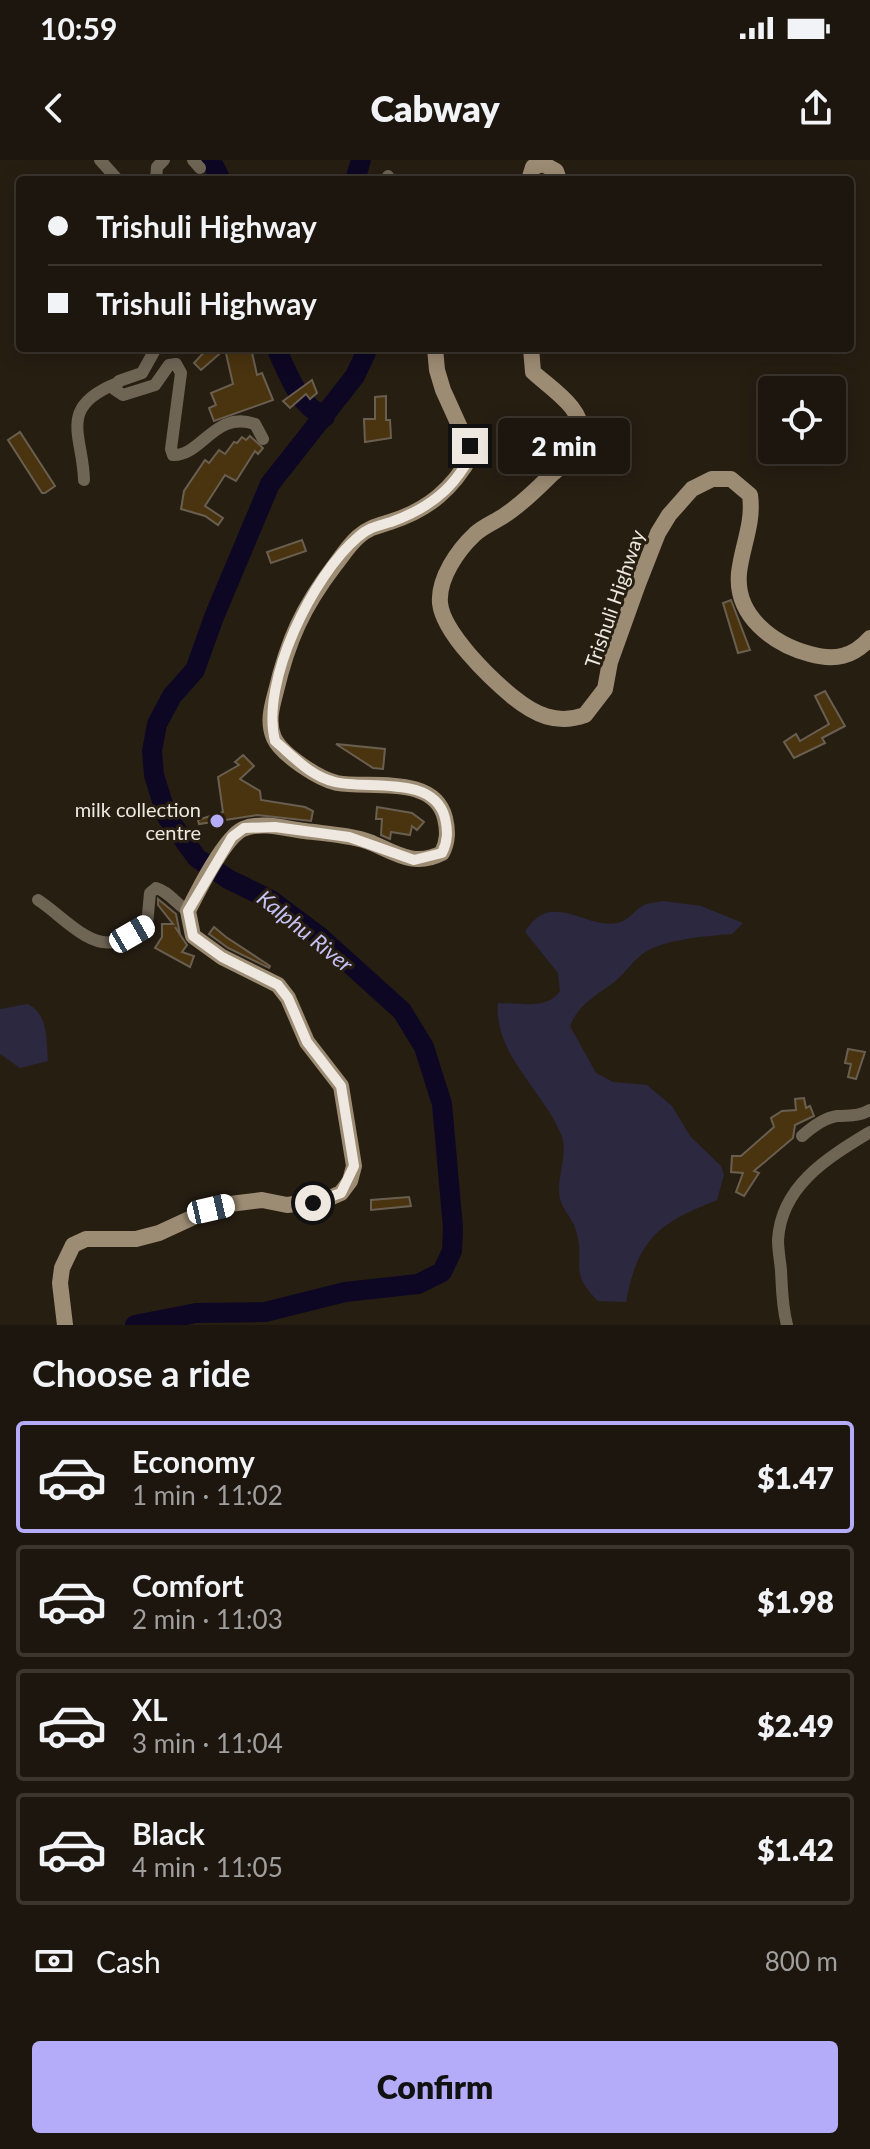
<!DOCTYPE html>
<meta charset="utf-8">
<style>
body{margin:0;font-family:Lato,sans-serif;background:#2a231c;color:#f1f3f6;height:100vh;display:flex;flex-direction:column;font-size:30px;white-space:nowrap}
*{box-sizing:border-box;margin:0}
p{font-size:26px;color:#a09f9e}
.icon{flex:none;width:44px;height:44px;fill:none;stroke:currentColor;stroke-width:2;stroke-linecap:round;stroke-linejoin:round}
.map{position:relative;height:1165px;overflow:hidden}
.details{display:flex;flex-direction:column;background:#1d160e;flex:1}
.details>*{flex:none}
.guide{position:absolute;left:16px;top:16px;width:838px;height:176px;border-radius:8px;box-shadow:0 4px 20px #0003,0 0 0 2px #3b352e;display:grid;align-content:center;height:176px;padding:0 32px;background:#1d160e}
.fabs{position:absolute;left:758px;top:216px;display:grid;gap:16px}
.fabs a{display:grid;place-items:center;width:88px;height:88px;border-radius:8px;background:#1d160e;box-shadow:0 4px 20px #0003,0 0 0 2px #3b352e;font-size:40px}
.end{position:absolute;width:36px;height:36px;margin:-18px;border:10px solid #eee8e0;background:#111;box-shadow:0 0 0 4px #111}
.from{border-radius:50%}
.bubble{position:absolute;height:56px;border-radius:8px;background:#1d160e;box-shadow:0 4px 20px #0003,0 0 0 2px #3b352e;font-size:26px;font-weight:800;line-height:56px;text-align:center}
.car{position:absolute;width:24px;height:48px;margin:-24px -12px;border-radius:10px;box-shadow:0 0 6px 2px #0007;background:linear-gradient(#fff 24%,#345 0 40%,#fff 0 76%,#345 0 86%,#fff 0)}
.guide b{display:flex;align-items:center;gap:28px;height:76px;font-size:30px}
.guide b+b{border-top:2px solid #3b352e}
.guide i{width:20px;height:20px;background:#f1f3f6}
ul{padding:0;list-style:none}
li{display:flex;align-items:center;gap:24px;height:112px;margin:0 16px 12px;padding:0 16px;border:4px solid #3b352e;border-radius:8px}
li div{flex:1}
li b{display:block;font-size:30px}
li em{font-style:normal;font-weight:800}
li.active{border-color:#b5acf9}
li>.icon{width:72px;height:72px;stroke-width:1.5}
h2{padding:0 32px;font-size:36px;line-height:96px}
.pay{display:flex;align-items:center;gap:20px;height:88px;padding:0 32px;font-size:30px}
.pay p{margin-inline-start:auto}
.primary-button{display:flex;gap:16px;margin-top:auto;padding:16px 32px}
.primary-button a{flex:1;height:92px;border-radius:8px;background:#b5acf9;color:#111;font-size:32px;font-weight:800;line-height:92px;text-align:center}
.status{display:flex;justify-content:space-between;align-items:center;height:56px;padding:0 40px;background:#1d160e;direction:ltr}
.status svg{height:22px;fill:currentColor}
header{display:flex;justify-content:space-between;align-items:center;height:104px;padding:0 32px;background:#1d160e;font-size:36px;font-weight:800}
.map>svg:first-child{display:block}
.green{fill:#2b2840}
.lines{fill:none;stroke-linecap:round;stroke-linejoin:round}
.river{stroke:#0d0724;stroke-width:20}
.building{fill:#4a330f;stroke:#695f51;stroke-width:2}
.street{stroke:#6f6555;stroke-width:12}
.secondary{stroke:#9d8c74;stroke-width:16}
.route{stroke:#eee8e0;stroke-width:10}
.poi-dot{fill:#b5acf9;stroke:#271e12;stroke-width:3}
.labels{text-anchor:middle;stroke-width:6;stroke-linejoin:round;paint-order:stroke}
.street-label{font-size:20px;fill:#eee8e0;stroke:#271e12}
.poi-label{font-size:20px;fill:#eee8e0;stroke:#271e12;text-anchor:end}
.water-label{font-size:22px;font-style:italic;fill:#c5c1f4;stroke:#271e12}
</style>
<div class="status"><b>10:59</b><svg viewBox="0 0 49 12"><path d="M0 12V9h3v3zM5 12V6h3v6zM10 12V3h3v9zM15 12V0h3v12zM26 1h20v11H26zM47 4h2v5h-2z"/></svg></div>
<header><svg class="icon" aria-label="back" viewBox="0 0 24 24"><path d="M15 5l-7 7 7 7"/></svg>Cabway<svg class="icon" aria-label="share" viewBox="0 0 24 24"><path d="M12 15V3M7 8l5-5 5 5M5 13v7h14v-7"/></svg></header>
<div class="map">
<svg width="870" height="1165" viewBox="0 0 870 1165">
<rect width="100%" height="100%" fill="#271e12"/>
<!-- green -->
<g class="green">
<path d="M663,741L701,746L743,763L732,774C708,776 659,779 640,796C630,804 624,815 613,823C595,836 578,845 570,866L596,913L613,922L647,925L672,946L690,976L721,1006L724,1015L717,1040C659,1063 638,1078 626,1142L598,1141C568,1111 585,1106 577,1074C574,1057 558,1048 559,1029C559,1011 568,992 561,974C544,932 493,893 498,843C519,843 548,850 560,831L558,813L525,772C551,729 584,769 617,763C629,761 634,750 644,745C649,743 657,742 663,741Z"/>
<path d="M27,844C49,853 46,881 48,901L20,908L0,894V849Z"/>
</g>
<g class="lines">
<!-- river -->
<g class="river">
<polyline points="211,0 221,20"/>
<polyline points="355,20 361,0"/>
<path d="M276,188C289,215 297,244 325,257"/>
<polyline points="135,1165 196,1153 265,1152 345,1132 418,1124 442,1112 452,1091 453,1068 442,944 424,887 402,851 319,776 271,740 228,719 197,698 167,657 154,615 152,591 157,564 172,536 195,510 214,457 270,324 355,216 368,188"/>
</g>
</g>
<!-- building -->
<g class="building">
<polygon points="208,188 251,188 257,215 262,213 273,240 214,261 209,248 216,245 211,233 233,224 225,189 201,210 194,203"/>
<polygon points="312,220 317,233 310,239 306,234 290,248 283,241"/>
<polygon points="386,236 386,260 390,260 391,278 365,282 364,259 375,259 375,237"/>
<polygon points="20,272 55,326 45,333 42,333 8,280"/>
<polygon points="250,276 263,288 258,294 255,291 236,321 225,315 205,346 223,358 218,365 205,356 181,349 184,331 205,300 209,303 219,290 225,294 234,282 237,283 242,277 246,280"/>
<polygon points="302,380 306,391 271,403 267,392"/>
<polygon points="731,440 750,490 738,493 723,443"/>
<polygon points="825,531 845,566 822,578 825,583 794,598 784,582 796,574 800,581 829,564 815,536"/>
<polygon points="336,584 385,589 383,609 373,608"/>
<polygon points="243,595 254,606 240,619 260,631 261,640 305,647 313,651 311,661 257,655 199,664 198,660 223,652 218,617 239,605 235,602"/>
<polygon points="377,647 412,653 424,662 417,670 412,666 410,675 391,672 390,679 381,675 382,659 376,659"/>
<polygon points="158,739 176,754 180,774 175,767 187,785 182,792 194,796 190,807 155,788 162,777 162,764 173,764 158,745"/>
<polygon points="214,767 226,777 270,806 269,808 228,788 209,774"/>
<polygon points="848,889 865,892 856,919 848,917 851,904 845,903"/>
<polygon points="804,938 806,948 810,946 814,956 795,965 793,978 754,1011 759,1013 744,1036 736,1032 743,1013 731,1012 732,996 741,996 774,967 771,958 782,951 796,950 795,939"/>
<polygon points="409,1037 411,1046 371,1050 371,1040"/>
</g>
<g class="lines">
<!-- street -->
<g class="street">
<polyline points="100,0 118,20"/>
<polyline points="193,0 200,8"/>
<polyline points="388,16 390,20"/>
<polyline points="156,20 157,7 164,0"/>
<path d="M156,188L142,213L119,221L114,229L123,235L155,225L169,205L176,204L181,213L171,289L173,295C202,296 215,250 255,264L263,279"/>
<path d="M84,320C83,276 57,248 115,224"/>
<path d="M38,740C59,753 87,787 113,782C125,780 137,771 147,765L150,733L156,728C168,731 177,745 188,751"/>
<path d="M802,976C812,967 824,958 837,956C850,955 858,957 870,950"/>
<path d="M787,1165C782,1146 782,1130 781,1110C780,1100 778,1090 778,1080C781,1025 829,997 870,972"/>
</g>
<!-- secondary -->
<g class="secondary">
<polyline points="529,20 533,7 543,4 556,11 559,20"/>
<path d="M531,188L533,212C551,229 586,249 581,278C578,292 562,306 551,315C537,329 522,344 505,355C495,362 484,366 475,374C458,390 438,418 440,443C443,473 490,518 513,537C535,555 557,565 585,555L605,529L610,502L638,424L658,373L669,355L692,329L712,319H731L750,335C754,363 742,386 739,413C735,456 773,484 810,494C835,501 853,497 870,478"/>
<path d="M65,1165L60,1123L62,1108L73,1085L86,1079H136L159,1073L211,1049L230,1044L262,1040L287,1045L325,1040L341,1033L350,1021L354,1006L341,926L307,882L288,838L278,825L222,797L193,776L188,751C198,731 225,677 243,669C261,661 287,669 305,671C327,674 352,675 372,683C397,694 415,707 442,693C448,681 448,671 445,658C434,614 370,629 337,623C319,619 282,595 274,578C267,562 272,546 276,531C288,480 303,447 335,405C342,396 349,385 358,377C368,368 377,366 390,362C428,350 453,329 472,294L443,230L437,210L435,188"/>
</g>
</g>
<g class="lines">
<!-- route -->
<path class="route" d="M313,1043L341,1033L354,1006L341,926L307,882L288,838L278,825L222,797L193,776L188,751L232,677L244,668L275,667L349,677L414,700L442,693C448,681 448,671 445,658C434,614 366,630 335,622C310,616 294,597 275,581C260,522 313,415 358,377C369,367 378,366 391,362C419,352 443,338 460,313C466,304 472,297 470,286"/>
</g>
<!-- markers -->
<circle class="poi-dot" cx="217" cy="661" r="8"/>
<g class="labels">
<!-- street labels -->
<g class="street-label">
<text transform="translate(615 439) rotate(-71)" y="7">Trishuli Highway</text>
</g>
<!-- poi labels -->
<g class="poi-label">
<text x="201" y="657">milk collection<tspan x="201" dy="23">centre</tspan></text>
</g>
<!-- water labels -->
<g class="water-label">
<text transform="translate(305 771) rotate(39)" y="8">Kalphu River</text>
</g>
</g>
</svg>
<div class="fabs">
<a><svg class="icon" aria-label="locate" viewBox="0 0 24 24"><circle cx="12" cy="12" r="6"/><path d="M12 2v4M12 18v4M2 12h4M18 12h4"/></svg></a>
</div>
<i class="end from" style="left:313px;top:1043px"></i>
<i class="end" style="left:470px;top:286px"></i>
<div class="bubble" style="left:498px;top:258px;width:132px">2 min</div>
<i class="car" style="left:132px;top:774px;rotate:60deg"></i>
<i class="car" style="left:211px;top:1049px;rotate:77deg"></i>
<div class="guide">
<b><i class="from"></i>Trishuli Highway</b>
<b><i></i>Trishuli Highway</b>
</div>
</div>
<section class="details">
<h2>Choose a ride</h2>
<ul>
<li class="active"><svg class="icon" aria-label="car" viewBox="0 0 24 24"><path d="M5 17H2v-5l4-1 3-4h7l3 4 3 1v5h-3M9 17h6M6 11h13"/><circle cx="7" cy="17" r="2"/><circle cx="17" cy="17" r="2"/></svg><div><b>Economy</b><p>1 min · 11:02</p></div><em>$1.47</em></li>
<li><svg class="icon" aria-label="car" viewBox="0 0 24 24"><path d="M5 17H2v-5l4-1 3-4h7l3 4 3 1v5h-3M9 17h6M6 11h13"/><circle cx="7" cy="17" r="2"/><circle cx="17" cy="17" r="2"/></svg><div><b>Comfort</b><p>2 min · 11:03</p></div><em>$1.98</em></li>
<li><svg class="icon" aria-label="car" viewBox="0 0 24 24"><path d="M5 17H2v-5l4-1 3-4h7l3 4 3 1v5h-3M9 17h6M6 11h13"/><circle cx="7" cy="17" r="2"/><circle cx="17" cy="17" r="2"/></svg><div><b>XL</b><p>3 min · 11:04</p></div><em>$2.49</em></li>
<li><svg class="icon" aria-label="car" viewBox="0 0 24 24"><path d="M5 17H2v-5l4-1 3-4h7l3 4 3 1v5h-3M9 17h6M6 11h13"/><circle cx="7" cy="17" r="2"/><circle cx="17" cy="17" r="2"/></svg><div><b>Black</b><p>4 min · 11:05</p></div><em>$1.42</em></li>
</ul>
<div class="pay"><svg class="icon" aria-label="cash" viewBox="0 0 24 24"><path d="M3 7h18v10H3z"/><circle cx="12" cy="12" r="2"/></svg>Cash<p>800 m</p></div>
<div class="primary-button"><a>Confirm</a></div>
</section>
